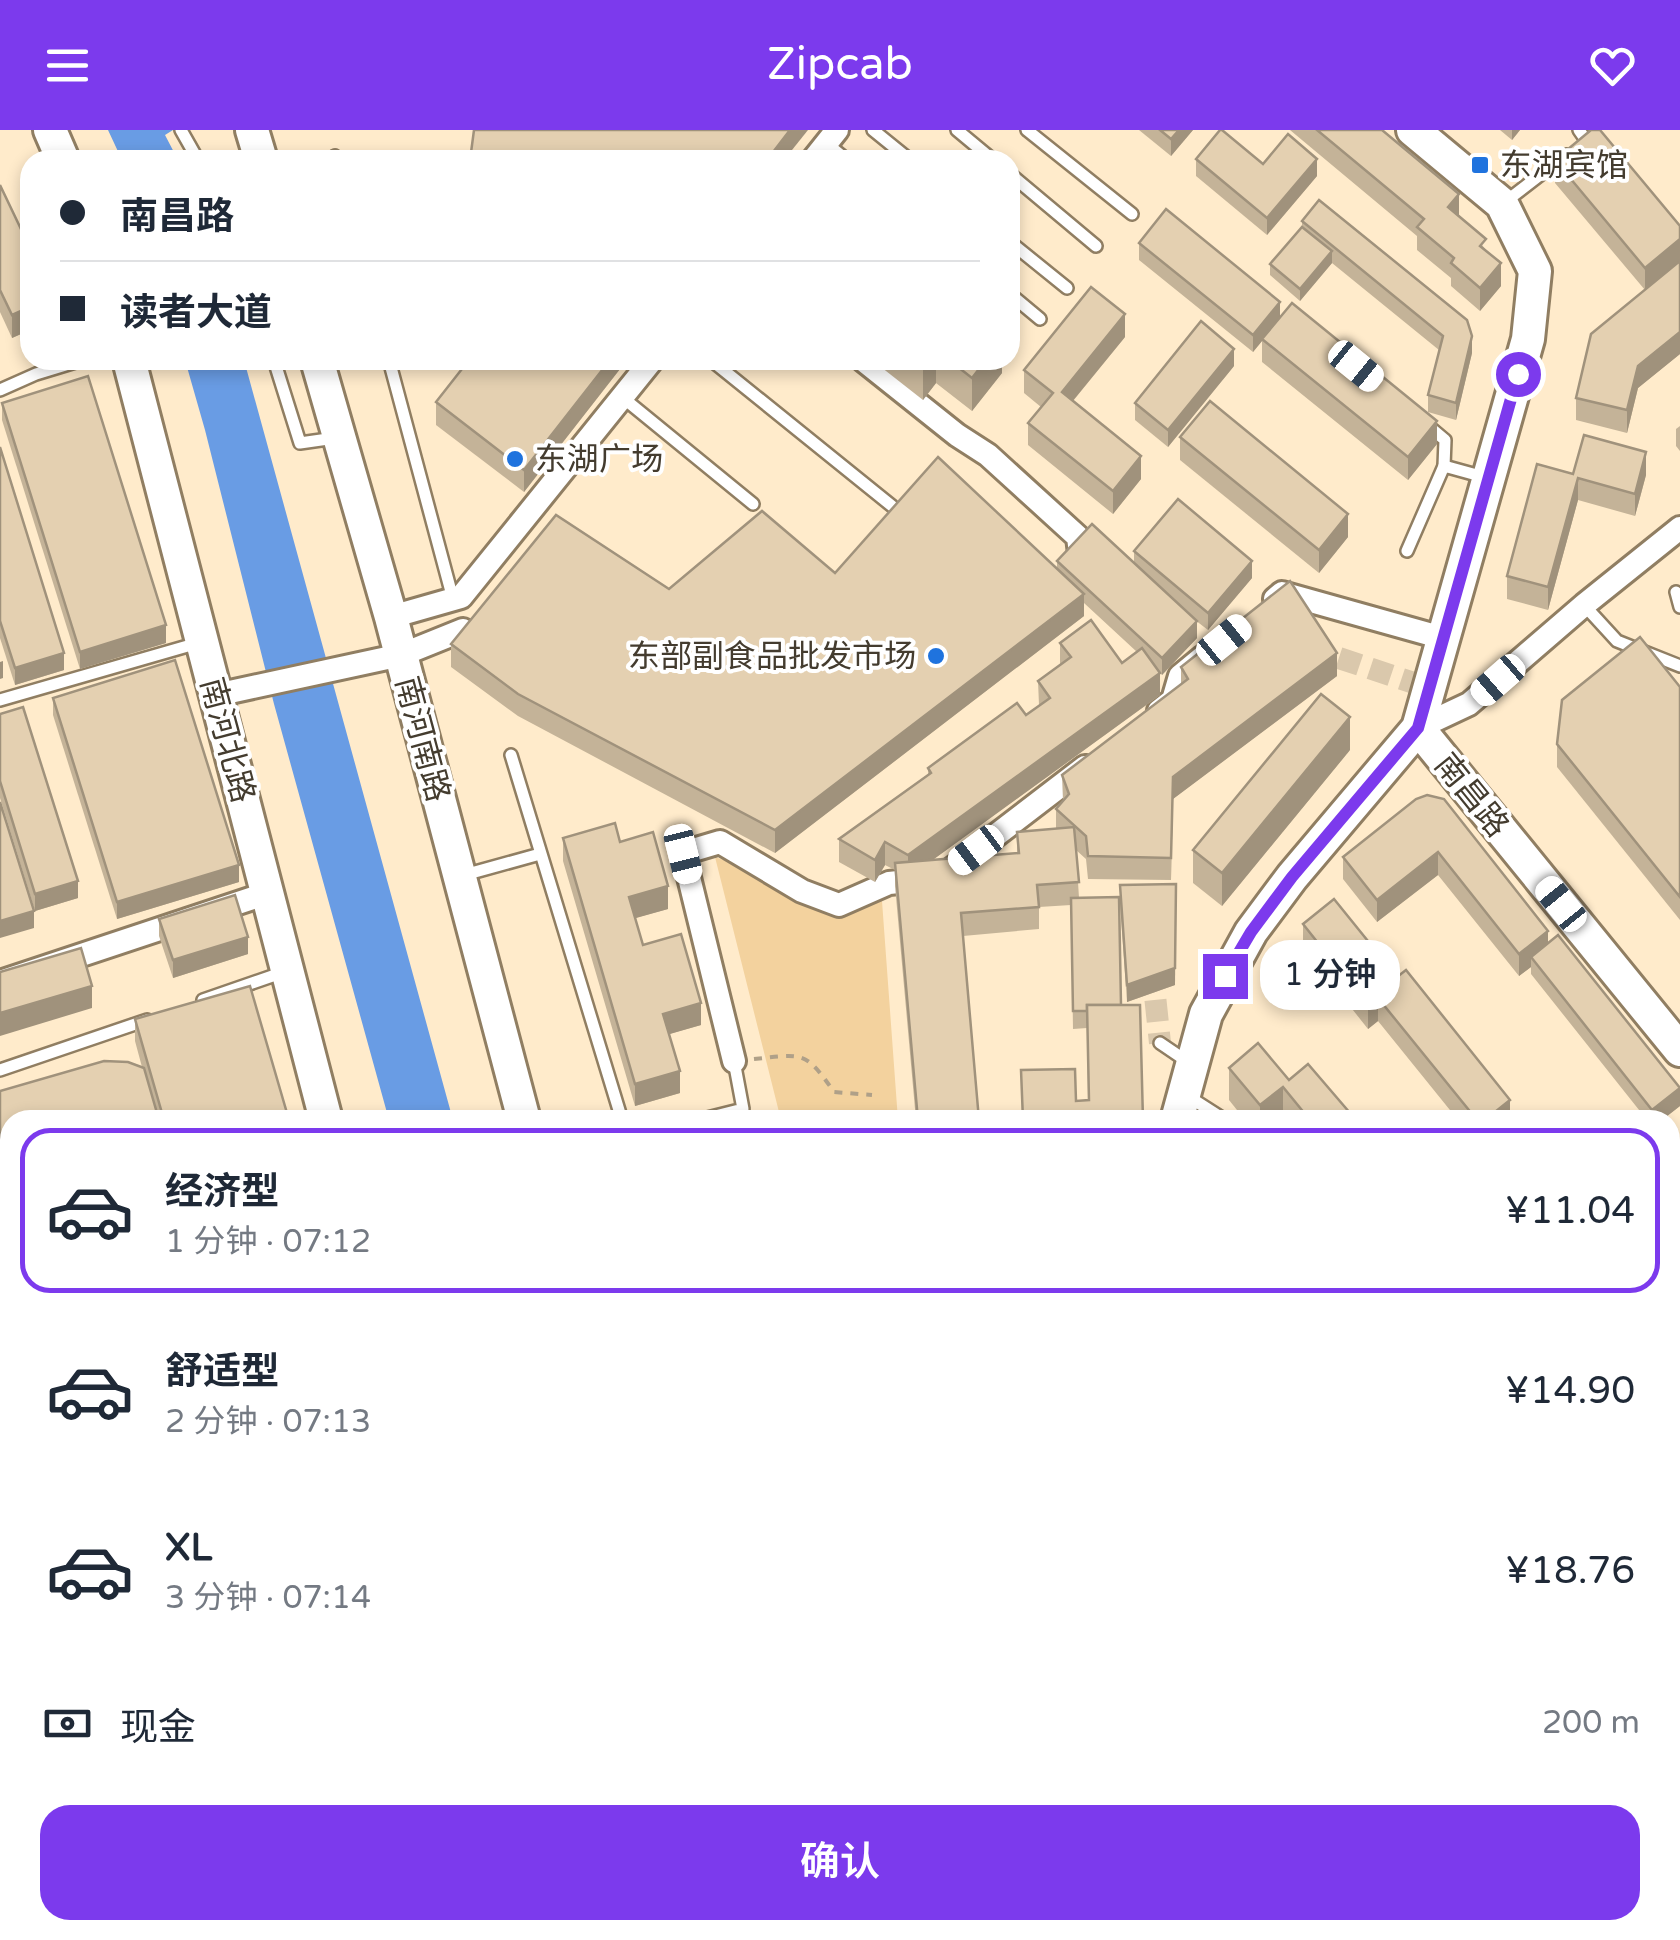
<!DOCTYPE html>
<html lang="zh">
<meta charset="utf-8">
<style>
body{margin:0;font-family:"Varela Round","Noto Sans SC",sans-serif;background:#f2f2f3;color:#1f2937;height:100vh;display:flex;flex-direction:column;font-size:38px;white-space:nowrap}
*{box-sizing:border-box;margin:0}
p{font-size:32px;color:#747a83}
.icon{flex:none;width:55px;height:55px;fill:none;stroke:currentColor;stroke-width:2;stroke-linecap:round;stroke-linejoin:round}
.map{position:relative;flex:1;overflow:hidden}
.side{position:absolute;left:0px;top:980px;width:1680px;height:830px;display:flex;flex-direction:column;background:#fff;border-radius:30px 30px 0 0;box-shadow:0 5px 15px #0003}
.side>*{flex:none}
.guide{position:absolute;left:20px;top:20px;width:1000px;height:220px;border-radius:30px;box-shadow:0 5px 15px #0003;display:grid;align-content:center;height:220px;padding:0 40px;background:#fff}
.end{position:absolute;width:45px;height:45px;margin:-22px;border:12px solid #7c3aed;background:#fff;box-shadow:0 0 0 5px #fff}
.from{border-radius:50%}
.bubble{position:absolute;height:70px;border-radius:30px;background:#fff;box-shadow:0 5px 15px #0003;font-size:32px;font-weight:600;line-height:70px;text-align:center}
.car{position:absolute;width:30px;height:60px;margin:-30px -15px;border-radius:12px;box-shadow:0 0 8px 2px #0007;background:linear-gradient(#fff 24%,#345 0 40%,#fff 0 76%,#345 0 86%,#fff 0)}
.guide b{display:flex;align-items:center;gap:35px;height:95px;font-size:38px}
.guide b+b{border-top:2px solid #e0e1e3}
.guide i{width:25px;height:25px;background:#1f2937}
ul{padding:18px 0 0;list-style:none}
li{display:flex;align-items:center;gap:30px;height:165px;margin:0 20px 15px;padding:0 20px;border:5px solid transparent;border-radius:30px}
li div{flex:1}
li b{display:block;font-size:38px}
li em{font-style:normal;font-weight:600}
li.active{border-color:#7c3aed}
li>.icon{width:90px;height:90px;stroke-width:1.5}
.pay{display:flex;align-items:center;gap:25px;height:110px;padding:0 40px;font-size:38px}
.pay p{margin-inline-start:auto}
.action{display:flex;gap:20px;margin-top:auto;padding:20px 40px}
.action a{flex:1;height:115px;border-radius:30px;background:#7c3aed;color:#fff;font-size:40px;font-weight:600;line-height:115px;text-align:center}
header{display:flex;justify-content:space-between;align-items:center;height:130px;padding:0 40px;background:#7c3aed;color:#fff;font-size:45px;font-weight:600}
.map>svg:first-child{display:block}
.green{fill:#f3d29e}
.water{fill:#699ce4}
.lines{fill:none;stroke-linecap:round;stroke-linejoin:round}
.street-tunnel{stroke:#dac8ac;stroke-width:22;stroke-dasharray:22 11;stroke-linecap:butt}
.lane-casing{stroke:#907e62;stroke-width:16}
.street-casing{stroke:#907e62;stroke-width:28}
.secondary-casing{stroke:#907e62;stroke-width:38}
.path{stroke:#afa088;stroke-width:4;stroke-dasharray:8 8;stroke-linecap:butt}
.lane{stroke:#fff;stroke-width:11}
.street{stroke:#fff;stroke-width:22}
.secondary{stroke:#fff;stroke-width:32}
.wall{fill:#c4b398}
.shaded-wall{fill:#a0927c}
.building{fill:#e4d0b1;stroke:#a0927c;stroke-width:2.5}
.route{stroke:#7c3aed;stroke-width:12}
.poi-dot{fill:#1f73de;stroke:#fff;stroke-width:4}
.labels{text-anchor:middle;stroke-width:8;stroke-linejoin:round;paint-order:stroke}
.poi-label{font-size:32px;fill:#443c2f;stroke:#fff;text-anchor:start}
.street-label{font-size:32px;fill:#443c2f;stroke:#fff}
</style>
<header><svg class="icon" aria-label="menu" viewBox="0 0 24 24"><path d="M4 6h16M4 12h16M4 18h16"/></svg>Zipcab<svg class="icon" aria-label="heart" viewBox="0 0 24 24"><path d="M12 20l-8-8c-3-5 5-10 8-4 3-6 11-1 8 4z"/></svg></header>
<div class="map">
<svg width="1680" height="1810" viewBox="0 0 1680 1810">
<rect width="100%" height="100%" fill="#ffebcb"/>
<!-- green -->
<polygon class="green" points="715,727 833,769 882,771 898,990 781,990"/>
<!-- water -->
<g class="water">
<polygon points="108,0 173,0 165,5 178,30 122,30"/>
<polygon points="185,230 244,230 453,990 389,990 274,574 205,300"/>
<polygon points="610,1800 673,1800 676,1810 613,1810"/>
</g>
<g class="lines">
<!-- street-tunnel -->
<g class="street-tunnel">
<polyline points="1306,526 1336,527 1429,558"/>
<polyline points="1152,837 1160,913"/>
</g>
<!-- lane casing -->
<g class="lane-casing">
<g id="lane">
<polyline points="181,0 198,30"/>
<polyline points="873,0 910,30"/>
<polyline points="957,0 993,30"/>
<polyline points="1027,0 1132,84"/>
<polyline points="1579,0 1586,10"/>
<polyline points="826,13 847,30"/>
<polyline points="335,26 336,30"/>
<polyline points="1010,44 1096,116"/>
<polyline points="1505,72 1566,25"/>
<polyline points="1010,112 1067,158"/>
<polyline points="1010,164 1040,189"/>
<polyline points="274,230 300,313 335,308"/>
<polyline points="389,230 453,469"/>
<polyline points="711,230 892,376"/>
<polyline points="0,260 36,244 82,230"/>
<polyline points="622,267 753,374"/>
<polyline points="1426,294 1445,310 1444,336"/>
<polyline points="1407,421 1444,336 1484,347"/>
<polyline points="1676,462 1680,477"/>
<polyline points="1584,475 1617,511 1680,536"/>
<polyline points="0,570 198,513"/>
<polyline points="511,625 622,990"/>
<polyline points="464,745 540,724"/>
<polyline points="203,870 284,842"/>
<polyline points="1160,913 1188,932"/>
<polyline points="0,940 147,890"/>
<polyline points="1186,965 1225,990"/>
<polyline points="699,990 743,979 734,931"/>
<polyline points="0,1187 10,1184"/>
</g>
</g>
<!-- street casing -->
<g class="street-casing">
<g id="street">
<polyline points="813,30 837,0"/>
<polyline points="863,230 957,305 988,325 1078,407 1081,432 1087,437"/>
<polyline points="1275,469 1282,463 1443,508"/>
<polyline points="391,487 461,467 652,230"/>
<polyline points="216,565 401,525 463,500 487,517"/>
<polyline points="1159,581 1173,570 1180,546 1203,527"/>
<polyline points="1418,598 1469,574 1584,475 1680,398"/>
<polyline points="0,852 268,763"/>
<polyline points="734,931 683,723 720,712 802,761 839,775 889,753 918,750 948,742 1085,637"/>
<polyline points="1670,1727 1680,1723"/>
<polyline points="1569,1800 1572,1810"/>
<polyline points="1464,1810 1489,1800"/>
</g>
</g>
<!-- secondary casing -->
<g class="secondary-casing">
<g id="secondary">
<polyline points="50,0 63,30"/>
<polyline points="252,0 261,30"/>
<polyline points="129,230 326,990"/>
<polyline points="317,230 391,487 524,990"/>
<polyline points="1418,598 1680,920"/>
<polyline points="1177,990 1206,884 1251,802 1292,747 1418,598 1528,209 1535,141 1502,74 1413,0"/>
<polyline points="539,1800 541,1810"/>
<polyline points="745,1800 747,1810"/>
<polyline points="1429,1800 1433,1810"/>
</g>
</g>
<!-- path -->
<path class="path" d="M754,929C803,924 805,920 834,962L872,965"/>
<!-- lane -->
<use href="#lane" class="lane"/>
<!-- street -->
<use href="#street" class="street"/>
<!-- secondary -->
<use href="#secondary" class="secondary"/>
</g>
<!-- wall -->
<g class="wall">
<polygon points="1139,0 1193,0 1171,26"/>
<polygon points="1290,0 1382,0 1459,86 1486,120 1501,156 1480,181 1451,156 1451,148 1417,120 1417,106"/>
<polygon points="1500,0 1520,0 1512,10"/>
<polygon points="1196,29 1263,34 1317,46 1267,105 1196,46"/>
<polygon points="1555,30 1680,96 1680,224 1638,258 1627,303 1576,290 1576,268 1645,160 1555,53"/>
<polygon points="0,55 30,118 30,200 12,208 0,182"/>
<polygon points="1302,91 1472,223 1456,290 1428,282 1428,265 1439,220 1332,133 1300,171 1270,145 1270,134 1302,97"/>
<polygon points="1139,113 1280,187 1437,314 1408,350 1262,232 1262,211 1253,222 1139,130"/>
<polygon points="1125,207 1073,271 1141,349 1113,384 1028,315 1028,293 1041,277 1024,263 1024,240"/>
<polygon points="627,230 524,362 436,295 436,272"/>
<polygon points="872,230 1002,230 1002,243 972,281 936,253 923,270"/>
<polygon points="1234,236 1168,317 1135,290 1135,273"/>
<polygon points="2,273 166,513 80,539 2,290"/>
<polygon points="1680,296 1680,321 1676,316 1676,299"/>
<polygon points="1180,307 1348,407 1319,443 1180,330"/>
<polygon points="0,317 64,540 15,555 0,508"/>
<polygon points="1573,344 1646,345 1635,386 1578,370 1548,480 1507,469 1507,446"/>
<polygon points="1134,421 1252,448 1208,500 1195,490 1197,508 1162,545 1160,543 1160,565 932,730 1017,723 1017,702 1056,699 1056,679 1063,671 1062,645 1181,554 1181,537 1337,546 1173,669 1171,750 1088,749 1086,729 1076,720 1079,768 1121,875 1143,990 1076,971 1088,970 1087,898 1073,899 1071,775 1039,777 1039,799 963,806 979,990 916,990 895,756 895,740 885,735 875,752 839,732 839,709 928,645 928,638 1026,585 1039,575 1038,551 1060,535 1060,513 1122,533 1137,522 1084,473 1084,486 775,723 518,586 451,537 451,514 669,459 835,443 1057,438 1057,431 1134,433"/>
<polygon points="1680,557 1680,790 1557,637 1557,614"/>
<polygon points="53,568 239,752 117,789 53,585"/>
<polygon points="0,584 78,768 35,781 0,668"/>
<polygon points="1350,620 1222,776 1193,753 1193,720"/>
<polygon points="1416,669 1548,813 1680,976 1662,990 1647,990 1531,844 1531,837 1519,846 1438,745 1377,792 1343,749 1343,727"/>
<polygon points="563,708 620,712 668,779 635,788 643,815 701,895 669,904 680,963 635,976 563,731"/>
<polygon points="1120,755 1175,855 1127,872 1120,772"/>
<polygon points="159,789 248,824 173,848 159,806"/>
<polygon points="1303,794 1510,990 1458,990 1378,891 1368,899 1303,817"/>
<polygon points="135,889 289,990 10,990 10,1152 0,1155 0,961 142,937 135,911"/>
<polygon points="1229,938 1289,950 1356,990 1245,990 1229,970"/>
<polygon points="1670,1085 1680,1097 1680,1171 1670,1159"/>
<polygon points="1670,1350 1680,1375 1680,1542 1670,1516"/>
<polygon points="0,1544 5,1712 10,1706 10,1749 0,1740"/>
<polygon points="1680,1632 1680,1681 1671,1658 1671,1635"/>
<polygon points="127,1800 223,1800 234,1810 138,1810"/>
<polygon points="419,1800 477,1800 480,1810 421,1810"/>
<polygon points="797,1800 853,1800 856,1810 800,1810"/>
<polygon points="857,1800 974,1800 958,1806 960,1810 861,1810"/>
<polygon points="1030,1800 1080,1800 1081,1802 1097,1810 1034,1810"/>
<polygon points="1158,1800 1223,1800 1226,1810 1162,1810"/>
<polygon points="1271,1800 1339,1800 1342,1810 1275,1810"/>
<polygon points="1359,1800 1403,1800 1407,1810 1363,1810"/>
<polygon points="1623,1800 1670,1800 1680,1810 1627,1810"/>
</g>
<!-- shaded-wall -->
<g class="shaded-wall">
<polygon points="790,0 808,0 784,30 767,30"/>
<polygon points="1179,0 1193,0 1171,26 1171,9"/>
<polygon points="1512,0 1520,0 1512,10"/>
<polygon points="1317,29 1317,46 1267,105 1267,88"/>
<polygon points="1459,64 1459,86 1448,77"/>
<polygon points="1680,109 1680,131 1645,161 1645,138"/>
<polygon points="1332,121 1332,133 1300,171 1300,159"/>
<polygon points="1501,133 1501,156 1480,181 1480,158"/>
<polygon points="1280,172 1280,189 1253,222 1253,205"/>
<polygon points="30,177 30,200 12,208 12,185"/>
<polygon points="1125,184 1125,207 1062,284 1062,262"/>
<polygon points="1680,202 1680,224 1638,258 1627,303 1627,280 1638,236"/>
<polygon points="1472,206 1472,223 1456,290 1456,273"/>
<polygon points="1234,219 1234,236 1168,317 1168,300"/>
<polygon points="610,230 627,230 524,362 524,340"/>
<polygon points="928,230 936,230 936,253 923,270 923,237"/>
<polygon points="986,230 1002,230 1002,243 972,281 972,248"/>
<polygon points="1437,291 1437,314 1408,350 1408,327"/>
<polygon points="1646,322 1646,345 1635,386 1635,364"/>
<polygon points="1141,326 1141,349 1113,384 1113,361"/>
<polygon points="1578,348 1578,370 1548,480 1548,457"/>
<polygon points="1348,384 1348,407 1319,443 1319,420"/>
<polygon points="1252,431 1252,448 1208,500 1208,483"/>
<polygon points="1084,464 1084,486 775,723 775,700"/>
<polygon points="1197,491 1197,508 1162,545 1162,528"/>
<polygon points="166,495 166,513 80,539 80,522"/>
<polygon points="64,523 64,540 15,555 15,538"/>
<polygon points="1337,523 1337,546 1173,669 1171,750 1173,647"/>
<polygon points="3,531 3,548 0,549 0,532"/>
<polygon points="1160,543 1160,565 908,748 908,725"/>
<polygon points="1350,587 1350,620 1222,776 1222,743"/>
<polygon points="885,712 885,735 875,752 875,730"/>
<polygon points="1438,722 1438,745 1377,792 1377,770"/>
<polygon points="239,735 239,752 117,789 117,772"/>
<polygon points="78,751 78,768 35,781 35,764"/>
<polygon points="1176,754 1175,855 1127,872 1127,855"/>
<polygon points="668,756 668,779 629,790 629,767"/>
<polygon points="34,781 34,798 0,808 0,791"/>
<polygon points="1548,801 1548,823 1531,827 1531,837 1519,846 1519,824"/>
<polygon points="248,807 248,824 173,848 173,830"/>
<polygon points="92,856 92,878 0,906 0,883"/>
<polygon points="1378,868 1378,891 1368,899 1368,876"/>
<polygon points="701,873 701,895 663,906 663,884"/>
<polygon points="680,941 680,963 635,976 635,954"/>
<polygon points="1283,957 1283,990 1260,990 1260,975"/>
<polygon points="1680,958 1680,976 1662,990 1652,990 1652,980"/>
<polygon points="1510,970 1510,990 1485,990"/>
<polygon points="10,1146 10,1152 0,1155 0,1149"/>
<polygon points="10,1259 10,1281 0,1286 0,1263"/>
<polygon points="10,1682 10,1705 0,1719 0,1697"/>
<polygon points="885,1800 974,1800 947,1810 872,1810 872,1805"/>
<rect x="1163" y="1800" width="9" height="10"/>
<rect x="1279" y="1800" width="13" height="10"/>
</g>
<!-- building -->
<g class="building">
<polygon points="474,0 790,0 767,30 470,30"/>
<polygon points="1160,0 1179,0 1171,9"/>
<polygon points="1220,0 1222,0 1263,34 1288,4 1317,29 1267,88 1196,29"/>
<polygon points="1317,0 1382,0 1459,64 1448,77 1486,109 1480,116 1501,133 1480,158 1451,133 1454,128 1417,97 1424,89"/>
<polygon points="1591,0 1600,0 1680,96 1680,109 1645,138 1555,30"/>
<polygon points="0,55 30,118 30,177 12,185 0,160"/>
<polygon points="1319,70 1467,190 1472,206 1456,273 1428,265 1443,206 1302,91"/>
<polygon points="1166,79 1280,172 1253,205 1139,113"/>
<polygon points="1302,97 1332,121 1300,159 1270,134"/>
<polygon points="1680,131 1680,202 1638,236 1627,280 1576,268 1591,204"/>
<polygon points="1091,157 1125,184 1062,262 1141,326 1113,361 1028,293 1053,263 1024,240"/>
<polygon points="1292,173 1437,291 1408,327 1262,209"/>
<polygon points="1201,191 1234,219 1168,300 1135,273"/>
<polygon points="469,230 610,230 524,340 436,272"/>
<polygon points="914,230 928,230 923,237"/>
<polygon points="949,230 986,230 972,248"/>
<polygon points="88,246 166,495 80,522 2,273"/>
<polygon points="1210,271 1348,384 1319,420 1180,307"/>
<polygon points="1584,305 1646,322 1635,364 1578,348 1548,457 1507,446 1537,334 1573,344"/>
<polygon points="0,317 64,523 15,538 0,491"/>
<polygon points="938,327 1084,464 775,700 518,564 451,514 556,385 669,459 762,381 835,443"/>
<polygon points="1178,369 1252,431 1208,483 1134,421"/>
<polygon points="1092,394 1197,491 1162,528 1057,431"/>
<polygon points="1290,451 1337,523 1173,647 1171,728 1088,726 1086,706 1056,679 1069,664 1062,645 1188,549 1181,537"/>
<polygon points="1091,490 1122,533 1142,518 1160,543 908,725 885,712 875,730 839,709 931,643 928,638 1017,573 1026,585 1050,568 1038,551 1071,527 1060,513"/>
<polygon points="1640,507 1680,557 1680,767 1557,614 1562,570"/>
<polygon points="175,530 239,735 117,772 53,568"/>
<polygon points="1321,564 1350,587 1222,743 1193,720"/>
<polygon points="23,577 78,751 35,764 0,651 0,584"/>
<polygon points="1427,665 1444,669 1548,801 1519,824 1438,722 1377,770 1343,727 1416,669"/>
<polygon points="0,672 34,781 0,791"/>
<polygon points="615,693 620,712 653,702 668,756 629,767 643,815 681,804 701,873 663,884 680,941 635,954 563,708"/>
<polygon points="1074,697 1079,752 1037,755 1039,777 961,783 979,990 918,990 895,733 1019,723 1017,702"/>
<polygon points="1176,754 1175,838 1127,855 1120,755"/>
<polygon points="235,765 248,807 173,830 159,789"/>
<polygon points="1119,767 1121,875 1087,875 1087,881 1073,881 1071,768"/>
<polygon points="1334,769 1397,847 1406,840 1510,970 1485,990 1477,990 1378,868 1368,876 1303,794"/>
<polygon points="1558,805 1680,958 1652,980 1531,827"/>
<polygon points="81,818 92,856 0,883 0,842"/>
<polygon points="250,856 289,990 164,990 135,889"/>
<polygon points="1087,875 1140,875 1143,990 1023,990 1021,940 1075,939 1076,971 1089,970"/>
<polygon points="1258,913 1289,950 1308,934 1356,990 1310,990 1283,957 1260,975 1229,938"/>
<polygon points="104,931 128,932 144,938 159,990 10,990 10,1146 0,1149 0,961"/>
<polygon points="1670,1085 1680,1097 1680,1154 1670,1141"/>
<polygon points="10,1220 10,1259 0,1263 0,1224"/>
<polygon points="1670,1350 1680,1375 1680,1519 1670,1494"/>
<polygon points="0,1544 10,1550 10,1682 0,1697"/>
<polygon points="1680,1632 1680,1659 1671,1635"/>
<polygon points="10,1706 10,1726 0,1717"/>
<polygon points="1670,1758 1680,1783 1680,1810 1636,1810 1632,1800 1670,1800"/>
<polygon points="0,1767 10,1776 10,1800 37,1800 48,1810 0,1810"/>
<polygon points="151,1800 223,1800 234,1810 162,1810"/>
<polygon points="424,1800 477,1800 480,1810 427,1810"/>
<polygon points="809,1800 853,1800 856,1807 848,1810 813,1810"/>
<polygon points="870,1800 885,1800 872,1805"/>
<polygon points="934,1800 956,1800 960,1810 912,1810 911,1808"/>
<polygon points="1042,1800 1080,1800 1081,1802 1093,1800 1097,1810 1045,1810"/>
<polygon points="1181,1800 1223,1800 1226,1810 1184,1810"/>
<polygon points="1298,1800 1339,1800 1342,1810 1301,1810"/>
<polygon points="1373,1800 1403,1800 1407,1810 1377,1810"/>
<polygon points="1488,1800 1545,1800 1548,1810 1491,1810"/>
</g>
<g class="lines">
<!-- route -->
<polyline class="route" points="1225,846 1251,802 1292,747 1418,598 1518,244"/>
</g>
<!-- markers -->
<g class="poi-dot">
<rect x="1470" y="25" width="20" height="20" rx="5"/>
<circle cx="515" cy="329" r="10"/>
<circle cx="936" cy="526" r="10"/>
</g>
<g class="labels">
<!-- poi labels -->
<g class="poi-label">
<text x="1500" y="46">东湖宾馆</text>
<text x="535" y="340">东湖广场</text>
<text x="916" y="537" text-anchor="end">东部副食品批发市场</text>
</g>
<!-- street labels -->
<g class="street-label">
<text transform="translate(423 609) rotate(75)" y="11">南河南路</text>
<text transform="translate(228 610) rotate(75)" y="11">南河北路</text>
<text transform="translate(1472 665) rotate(51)" y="11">南昌路</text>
</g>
</g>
</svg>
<i class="end from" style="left:1518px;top:244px"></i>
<i class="end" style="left:1225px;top:846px"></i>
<div class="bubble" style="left:1260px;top:810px;width:140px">1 分钟</div>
<i class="car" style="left:1356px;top:236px;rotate:129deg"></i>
<i class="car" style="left:1224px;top:510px;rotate:51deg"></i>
<i class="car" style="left:1498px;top:550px;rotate:229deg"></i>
<i class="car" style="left:976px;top:720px;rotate:233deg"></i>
<i class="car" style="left:683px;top:724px;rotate:166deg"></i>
<i class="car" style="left:1561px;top:774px;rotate:321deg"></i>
<div class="guide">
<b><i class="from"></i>南昌路</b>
<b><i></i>读者大道</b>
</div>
<section class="side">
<ul>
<li class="active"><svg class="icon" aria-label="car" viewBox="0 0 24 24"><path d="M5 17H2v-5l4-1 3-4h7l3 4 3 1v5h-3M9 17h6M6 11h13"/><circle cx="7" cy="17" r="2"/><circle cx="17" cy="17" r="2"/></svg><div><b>经济型</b><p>1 分钟 · 07:12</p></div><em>¥11.04</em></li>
<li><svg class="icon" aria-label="car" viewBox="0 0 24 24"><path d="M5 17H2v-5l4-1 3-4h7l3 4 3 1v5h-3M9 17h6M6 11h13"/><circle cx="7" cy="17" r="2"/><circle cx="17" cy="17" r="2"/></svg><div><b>舒适型</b><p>2 分钟 · 07:13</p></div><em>¥14.90</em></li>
<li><svg class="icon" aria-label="car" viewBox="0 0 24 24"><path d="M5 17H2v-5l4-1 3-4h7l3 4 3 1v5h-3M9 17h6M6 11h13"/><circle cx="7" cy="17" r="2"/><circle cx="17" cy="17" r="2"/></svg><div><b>XL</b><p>3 分钟 · 07:14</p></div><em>¥18.76</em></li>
</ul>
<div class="pay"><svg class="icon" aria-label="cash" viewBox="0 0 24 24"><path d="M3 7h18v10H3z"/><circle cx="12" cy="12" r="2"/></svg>现金<p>200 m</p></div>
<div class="action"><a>确认</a></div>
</section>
</div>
